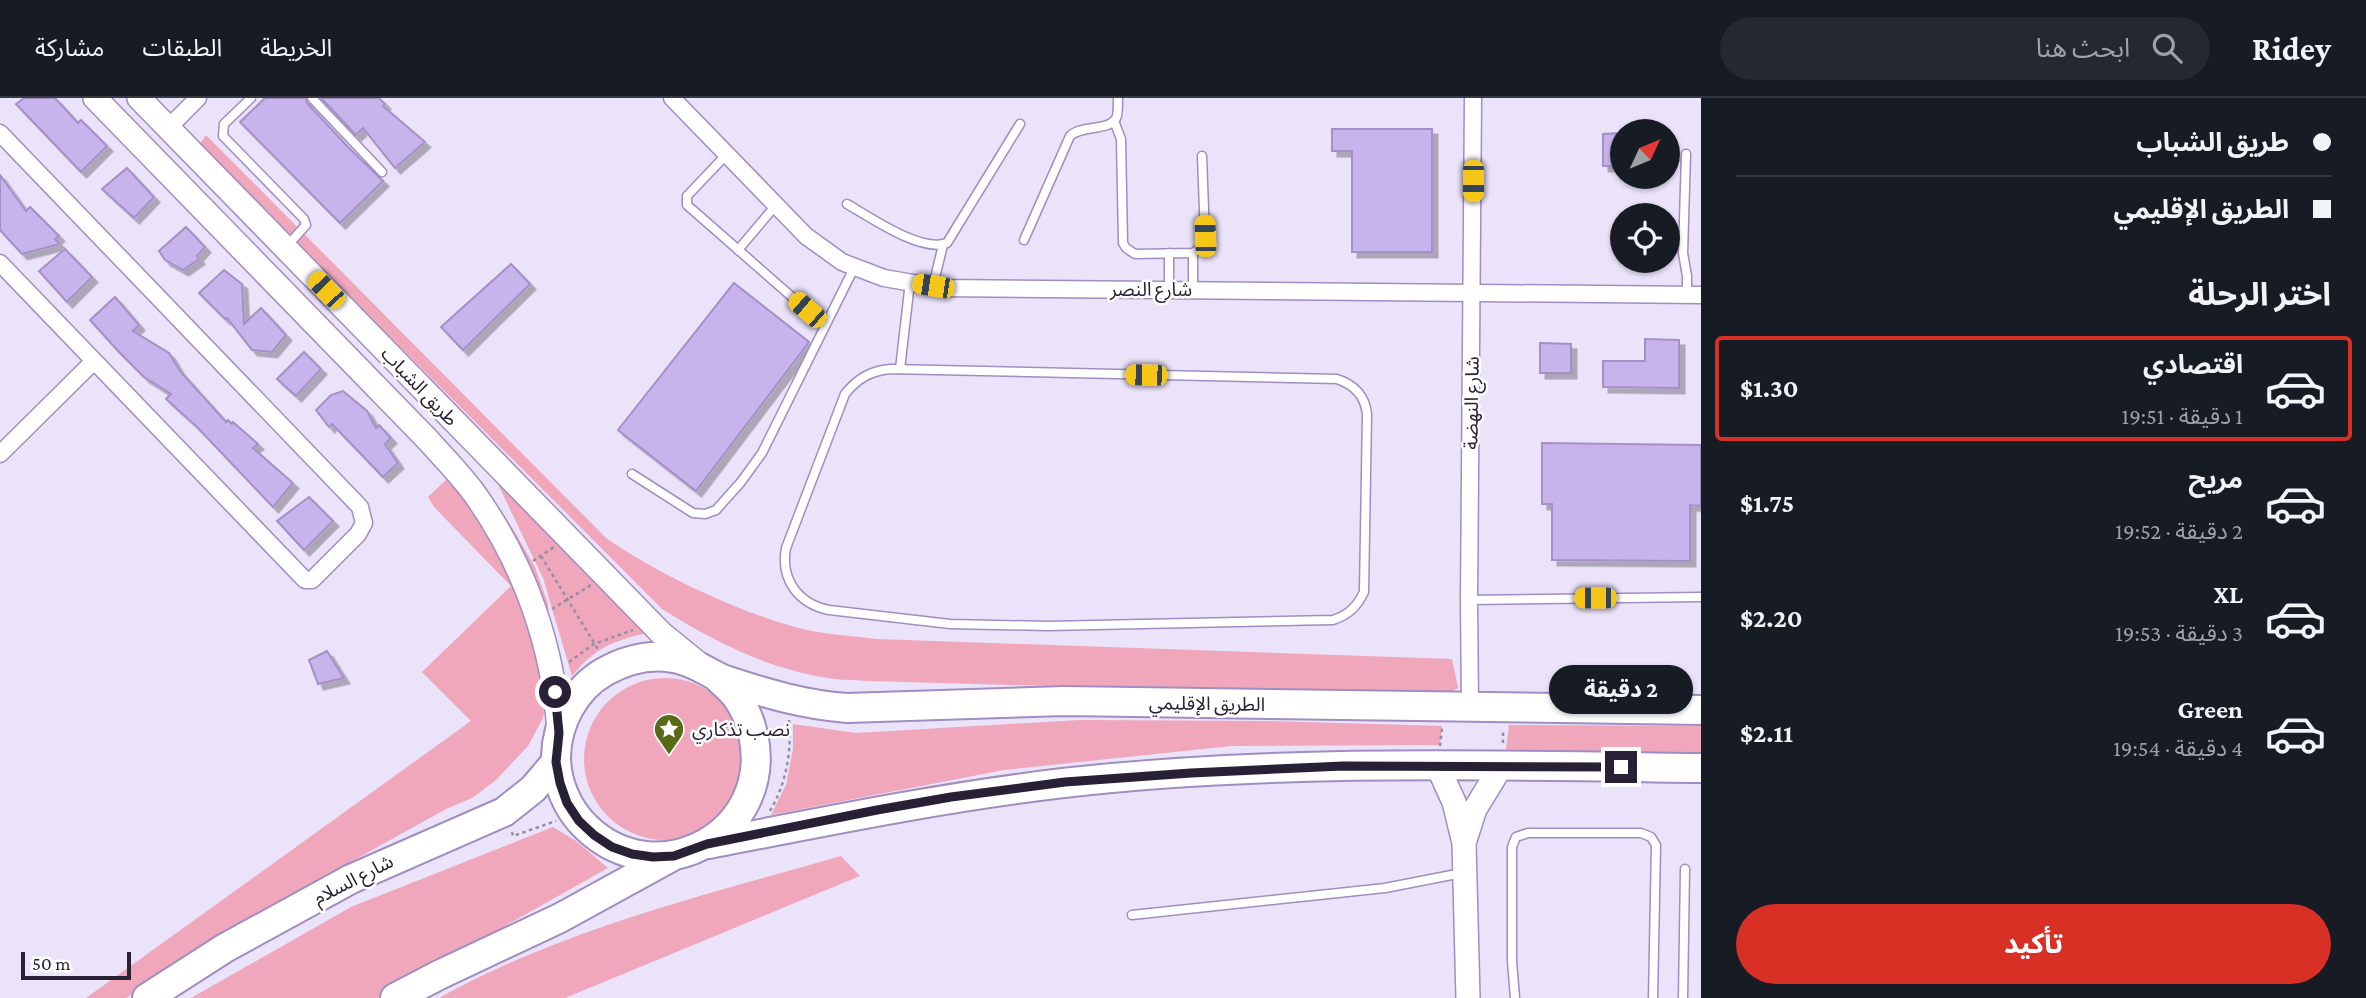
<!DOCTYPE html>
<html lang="ar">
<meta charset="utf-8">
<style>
body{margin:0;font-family:"Crimson Pro","Noto Sans Arabic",serif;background:#242831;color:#f1f3f6;direction:rtl;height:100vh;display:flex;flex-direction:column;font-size:26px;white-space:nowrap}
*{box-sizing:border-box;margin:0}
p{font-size:23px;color:#9ea1a6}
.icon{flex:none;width:38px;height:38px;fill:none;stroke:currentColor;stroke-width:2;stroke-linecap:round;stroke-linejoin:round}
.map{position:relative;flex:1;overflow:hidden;direction:ltr}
.side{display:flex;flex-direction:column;background:#171b24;width:665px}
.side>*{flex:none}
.top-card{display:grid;align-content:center;height:154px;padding:0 35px;background:#171b24}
.needle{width:46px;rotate:46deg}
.tools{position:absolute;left:1610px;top:21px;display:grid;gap:14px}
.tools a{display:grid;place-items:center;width:70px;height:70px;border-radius:50%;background:#171b24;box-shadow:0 2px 5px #0004;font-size:35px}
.scale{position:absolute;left:21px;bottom:18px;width:110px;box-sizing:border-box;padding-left:7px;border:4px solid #282035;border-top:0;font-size:19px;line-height:24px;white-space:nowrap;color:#282035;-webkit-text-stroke:5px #fff;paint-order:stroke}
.end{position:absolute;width:32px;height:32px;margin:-16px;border:9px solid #282035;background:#fff;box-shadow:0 0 0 4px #fff}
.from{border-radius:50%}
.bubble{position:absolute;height:49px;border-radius:24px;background:#171b24;box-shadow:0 2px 5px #0004;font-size:23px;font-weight:700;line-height:49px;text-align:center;direction:rtl}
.car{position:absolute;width:21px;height:42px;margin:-21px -10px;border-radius:9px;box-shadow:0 0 5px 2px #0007;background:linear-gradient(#f5c518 24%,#345 0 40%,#f5c518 0 76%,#345 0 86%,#f5c518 0)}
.top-card b{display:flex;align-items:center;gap:24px;height:66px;font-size:26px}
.top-card b+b{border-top:2px solid #363941}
.top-card i{width:18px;height:18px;background:#f1f3f6}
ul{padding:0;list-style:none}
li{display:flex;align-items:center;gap:21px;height:105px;margin:0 14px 10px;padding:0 21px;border:4px solid transparent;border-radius:7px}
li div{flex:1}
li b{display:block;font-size:26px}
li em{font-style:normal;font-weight:700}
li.selected{border-color:#d93025}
li>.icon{width:63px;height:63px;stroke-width:1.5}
h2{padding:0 35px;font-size:32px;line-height:84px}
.cta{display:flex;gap:14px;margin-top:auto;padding:14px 35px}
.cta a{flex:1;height:80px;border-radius:42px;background:#d93025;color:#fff;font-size:28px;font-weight:700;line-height:80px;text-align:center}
header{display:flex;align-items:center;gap:42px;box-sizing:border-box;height:98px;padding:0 35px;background:#171b24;border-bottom:2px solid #363941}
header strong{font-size:33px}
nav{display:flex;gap:38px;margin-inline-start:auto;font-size:24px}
.search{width:490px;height:63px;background:#242831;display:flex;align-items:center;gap:18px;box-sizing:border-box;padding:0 24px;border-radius:38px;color:#9ea1a6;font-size:26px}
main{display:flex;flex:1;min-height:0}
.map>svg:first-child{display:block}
.green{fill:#f0a6bb}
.building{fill:#c8b4ec;stroke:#a390c5;stroke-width:2;filter:url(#shadow)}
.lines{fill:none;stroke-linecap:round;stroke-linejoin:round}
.lane-casing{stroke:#a08dc2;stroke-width:11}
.street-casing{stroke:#a08dc2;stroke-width:19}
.secondary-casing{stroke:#a08dc2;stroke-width:26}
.highway-casing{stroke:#a08dc2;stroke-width:32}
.path{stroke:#968ea5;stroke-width:2.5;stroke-dasharray:3.5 3.5;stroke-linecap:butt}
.lane{stroke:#fff;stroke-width:8}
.street{stroke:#fff;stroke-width:16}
.secondary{stroke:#fff;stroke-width:23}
.highway{stroke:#fff;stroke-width:28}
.route{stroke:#282035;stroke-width:9}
.labels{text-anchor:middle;stroke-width:5;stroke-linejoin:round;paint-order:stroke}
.street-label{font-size:19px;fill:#282035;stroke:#fff}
.poi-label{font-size:19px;fill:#282035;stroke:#fff;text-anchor:start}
</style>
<header>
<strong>Ridey</strong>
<div class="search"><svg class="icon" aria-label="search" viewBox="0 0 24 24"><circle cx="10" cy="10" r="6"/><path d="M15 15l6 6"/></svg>ابحث هنا</div>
<nav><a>الخريطة</a><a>الطبقات</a><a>مشاركة</a></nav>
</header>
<main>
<section class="side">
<div class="top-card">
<b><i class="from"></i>طريق الشباب</b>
<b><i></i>الطريق الإقليمي</b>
</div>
<h2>اختر الرحلة</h2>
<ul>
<li class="selected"><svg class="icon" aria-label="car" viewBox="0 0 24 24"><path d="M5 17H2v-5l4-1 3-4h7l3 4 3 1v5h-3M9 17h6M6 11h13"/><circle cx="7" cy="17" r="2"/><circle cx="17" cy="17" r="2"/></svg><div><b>اقتصادي</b><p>1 دقيقة · 19:51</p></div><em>$1.30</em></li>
<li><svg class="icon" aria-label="car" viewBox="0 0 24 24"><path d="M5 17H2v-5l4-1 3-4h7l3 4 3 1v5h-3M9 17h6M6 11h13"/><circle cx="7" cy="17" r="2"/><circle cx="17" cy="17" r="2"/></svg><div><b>مريح</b><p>2 دقيقة · 19:52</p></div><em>$1.75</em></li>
<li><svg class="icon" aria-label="car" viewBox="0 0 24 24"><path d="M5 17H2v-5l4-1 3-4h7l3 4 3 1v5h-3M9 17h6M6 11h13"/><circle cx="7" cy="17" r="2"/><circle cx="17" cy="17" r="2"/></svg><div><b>XL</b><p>3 دقيقة · 19:53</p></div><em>$2.20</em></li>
<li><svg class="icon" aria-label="car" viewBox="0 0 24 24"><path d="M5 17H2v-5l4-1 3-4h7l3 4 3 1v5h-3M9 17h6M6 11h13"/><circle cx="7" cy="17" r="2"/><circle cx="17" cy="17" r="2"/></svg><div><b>Green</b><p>4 دقيقة · 19:54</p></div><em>$2.11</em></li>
</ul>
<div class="cta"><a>تأكيد</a></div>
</section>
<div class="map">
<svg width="1701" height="900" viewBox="0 0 1701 900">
<defs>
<filter id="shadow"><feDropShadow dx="5.5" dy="5.5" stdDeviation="0" flood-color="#0004"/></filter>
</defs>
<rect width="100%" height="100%" fill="#ebe3fa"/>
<!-- green -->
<g class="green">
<path d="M206,37L606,440C661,478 742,516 807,532C830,537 854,538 877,541L1452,561L1458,590L1442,599L870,583C852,582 833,582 816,578C760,567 710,541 662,511L202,50L201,44Z"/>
<polygon points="464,365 492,399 513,431 535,469 548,506 553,578 543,620 528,648 496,682 472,700 446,711 318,782 184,860 126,900 86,900 471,623 422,574 511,488 434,409 428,399"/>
<path d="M494,378L647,535C612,543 595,550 572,578L543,480Z"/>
<circle cx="665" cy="661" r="81"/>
<polygon points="1080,622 1266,623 1442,628 1440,647 1231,648 1004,672 771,717 786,687 793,651 793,626 856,635"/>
<polygon points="1509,627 1701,628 1701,656 1506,652"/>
<polygon points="553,729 576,743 608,770 377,900 191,900 351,809"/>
<path d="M841,758L860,778L565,900H439C563,831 705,797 841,758Z"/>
</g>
<!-- building -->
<g class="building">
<polygon points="24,0 55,0 78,25 81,22 107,48 81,74 16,6"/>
<polygon points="265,0 306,0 307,5 347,48 383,83 340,125 240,24"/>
<polygon points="321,0 379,0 385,6 383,8 425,44 395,70 363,30 356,37"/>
<polygon points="1332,31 1432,31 1432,154 1352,154 1352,53 1332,53"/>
<polygon points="1622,35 1622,68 1603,68 1603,36"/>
<polygon points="127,70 154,99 134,120 102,91"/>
<polygon points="0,77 26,113 30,109 59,138 55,141 60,146 22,156 0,132"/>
<polygon points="186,129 205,149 197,158 199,161 183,172 165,162 159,153"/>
<polygon points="65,151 92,179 67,204 39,173"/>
<polygon points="511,166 530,186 463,252 441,229"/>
<polygon points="224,172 242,186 244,226 261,210 286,237 272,254 252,252 227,220 225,221 199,195"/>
<polygon points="734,185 809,244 696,393 618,332"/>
<polygon points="115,199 139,227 133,233 169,255 180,273 226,324 228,322 232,326 233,324 258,346 253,350 293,385 273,409 197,329 166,301 171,296 144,279 119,254 90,222"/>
<polygon points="1645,241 1679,242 1679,290 1603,289 1603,263 1645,263"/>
<polygon points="1540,245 1571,246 1571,275 1540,275"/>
<polygon points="304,254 321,271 296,298 277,281"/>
<polygon points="343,293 367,313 376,330 379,327 391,340 385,346 398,365 383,379 332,326 329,329 316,312 331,297"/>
<polygon points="1542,345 1701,347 1701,408 1690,407 1690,463 1552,462 1552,406 1542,406"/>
<polygon points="309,399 333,423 304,452 277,423"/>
<polygon points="327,553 344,580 318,586 309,562"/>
</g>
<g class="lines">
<!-- lane casing -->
<g class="lane-casing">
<g id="lane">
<polyline points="251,0 224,26 223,38 304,121 306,127 287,148"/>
<polyline points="312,0 382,74"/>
<path d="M1114,23L1121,41L1123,145L1126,150L1135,156L1193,155C1201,150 1204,146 1205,138L1202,58"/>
<polyline points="727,56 687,98 687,107 824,227"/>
<polyline points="1686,56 1683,155 1687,178 1687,197"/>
<path d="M847,106C870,119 921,155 947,145L1020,26"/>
<path d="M1024,142L1070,38C1082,26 1112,34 1117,18C1118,13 1118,5 1118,0"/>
<polyline points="738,152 776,107"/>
<polyline points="933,188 943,147"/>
<polyline points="1169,191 1169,155"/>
<polyline points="1193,191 1193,155"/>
<path d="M890,271L1337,281C1355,287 1365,298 1367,316L1364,494C1357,509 1348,517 1333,522L1048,528L950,526L829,512C799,506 780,482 786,450L845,296C857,281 870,273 890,271Z"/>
<polyline points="900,271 910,184"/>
<polyline points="632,376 693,415 705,416 716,412 741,384 762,355 854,170"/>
<polyline points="1469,502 1701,499"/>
<polyline points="1132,817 1385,790 1462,775"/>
<polyline points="1515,900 1512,863 1512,749 1516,739 1528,735 1641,735 1651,739 1656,747 1653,900"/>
<polyline points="1683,900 1685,771"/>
</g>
</g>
<!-- street casing -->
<g class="street-casing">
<g id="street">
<polyline points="672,0 806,138 842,164 884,180 942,190 1701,197"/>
<polyline points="168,30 198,0"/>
<polyline points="0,35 360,409 364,425 358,436 312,482 305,482 0,165"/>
<polyline points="0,356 94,263"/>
<polyline points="1470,609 1469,502 1473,0"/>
</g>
</g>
<!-- secondary casing -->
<g class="secondary-casing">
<g id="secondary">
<path d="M95,0L428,342C443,359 460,376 474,395C524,465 554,549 559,635"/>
<polyline points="139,0 625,498 661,535 699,566"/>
<polyline points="1438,669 1454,704 1464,745 1468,900"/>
<polyline points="1465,742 1475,711 1502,667"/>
</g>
</g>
<!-- highway casing -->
<g class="highway-casing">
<g id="highway">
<path d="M717,579C723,585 730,591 736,598C744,609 750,623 753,636C775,735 658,799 586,729C567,711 556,684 556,658C557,624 575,591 604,574C629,560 658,554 685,563C701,568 713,578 728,583C768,596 805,607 847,610L1065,603L1701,612"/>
<path d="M709,746C827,723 944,699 1063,685C1273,661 1490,667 1701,670"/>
<polyline points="147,900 225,850 351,781 504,714 533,691 556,664"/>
<polyline points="395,900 439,877 560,820 673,758"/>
</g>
</g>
<!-- path -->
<g class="path">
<polyline points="541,458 599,553"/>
<polyline points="533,463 554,449"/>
<polyline points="552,511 591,487"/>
<polyline points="569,564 594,546 633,532"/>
<polyline points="1503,645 1503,631"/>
<polyline points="1440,648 1442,630"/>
<path d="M770,713C786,686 792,653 789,622"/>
<polyline points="512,734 513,738 556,723"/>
</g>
<!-- lane -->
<use href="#lane" class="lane"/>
<!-- street -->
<use href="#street" class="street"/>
<!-- secondary -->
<use href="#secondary" class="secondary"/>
<!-- highway -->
<use href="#highway" class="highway"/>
</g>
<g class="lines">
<!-- route -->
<polyline class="route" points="555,594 559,635 556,664 560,685 567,705 579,723 594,737 612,749 632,756 653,759 674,758 707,746 877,712 951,699 1065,684 1191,675 1343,668 1621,669"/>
</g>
<!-- icons -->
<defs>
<g id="sight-pin" transform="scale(1.575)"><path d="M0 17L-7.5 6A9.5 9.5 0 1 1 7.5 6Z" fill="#586a16" stroke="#fff"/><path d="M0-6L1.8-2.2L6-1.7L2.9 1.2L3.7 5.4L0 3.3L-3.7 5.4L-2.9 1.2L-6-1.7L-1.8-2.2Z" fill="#fff"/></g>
</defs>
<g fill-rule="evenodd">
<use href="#sight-pin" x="669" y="631"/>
</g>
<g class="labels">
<!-- street labels -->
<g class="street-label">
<text x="1151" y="198">شارع النصر</text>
<text transform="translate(420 288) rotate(46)" y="7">طريق الشباب</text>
<text transform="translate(1471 305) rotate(-89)" y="7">شارع النهضة</text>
<text transform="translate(1207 605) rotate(1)" y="7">الطريق الإقليمي</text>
<text transform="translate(353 781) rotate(-27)" y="7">شارع السلام</text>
</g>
<!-- poi labels -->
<g class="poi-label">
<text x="692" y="638">نصب تذكاري</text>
</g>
</g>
</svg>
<div class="tools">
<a><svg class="needle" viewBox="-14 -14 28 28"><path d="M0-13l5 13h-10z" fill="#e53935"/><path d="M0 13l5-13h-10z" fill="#9ea1a6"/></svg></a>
<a><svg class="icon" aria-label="locate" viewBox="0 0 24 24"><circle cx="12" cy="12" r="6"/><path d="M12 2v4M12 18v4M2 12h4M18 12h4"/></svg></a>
</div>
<div class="scale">50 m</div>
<i class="end from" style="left:555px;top:594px"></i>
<i class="end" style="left:1621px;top:669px"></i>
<div class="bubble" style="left:1549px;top:567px;width:144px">2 دقيقة</div>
<i class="car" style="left:1473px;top:83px;rotate:180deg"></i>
<i class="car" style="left:1205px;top:138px;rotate:358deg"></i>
<i class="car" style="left:933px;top:188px;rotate:279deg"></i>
<i class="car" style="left:326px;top:192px;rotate:316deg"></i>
<i class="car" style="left:807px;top:212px;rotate:311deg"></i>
<i class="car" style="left:1146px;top:277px;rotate:271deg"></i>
<i class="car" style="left:1595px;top:500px;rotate:270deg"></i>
</div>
</main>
